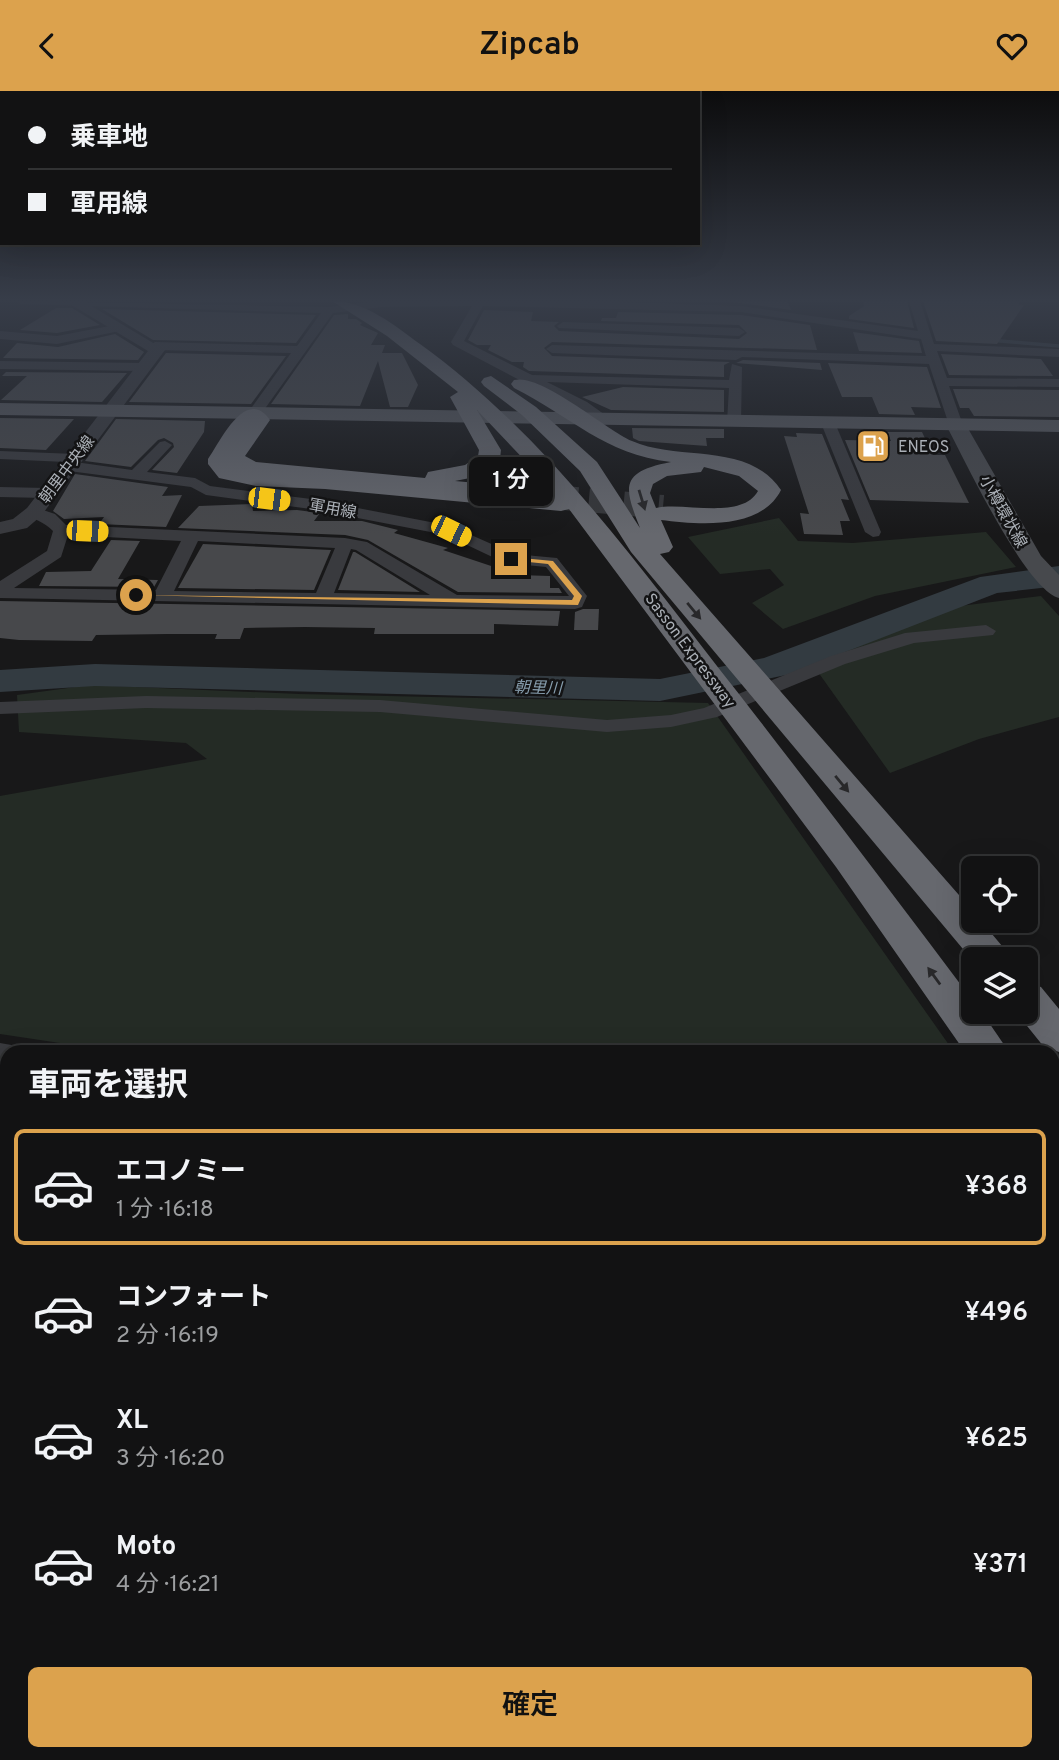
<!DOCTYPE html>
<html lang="ja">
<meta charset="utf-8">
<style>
body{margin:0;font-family:Overpass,"Noto Sans JP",sans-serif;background:#1f2021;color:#f1f3f6;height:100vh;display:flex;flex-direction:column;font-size:26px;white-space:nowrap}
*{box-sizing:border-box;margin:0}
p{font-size:23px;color:#9c9ea0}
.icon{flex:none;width:38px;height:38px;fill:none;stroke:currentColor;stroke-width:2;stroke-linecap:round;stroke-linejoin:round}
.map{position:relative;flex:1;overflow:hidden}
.sheet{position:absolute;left:0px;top:954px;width:1060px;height:716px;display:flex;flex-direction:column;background:#121213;border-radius:21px 21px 0 0;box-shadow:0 7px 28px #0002,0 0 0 2px #313233}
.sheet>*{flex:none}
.banner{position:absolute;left:0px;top:0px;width:700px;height:154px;box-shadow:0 7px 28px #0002,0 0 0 2px #313233;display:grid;align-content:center;height:154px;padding:0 28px;background:#121213}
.buttons{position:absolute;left:961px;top:765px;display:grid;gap:14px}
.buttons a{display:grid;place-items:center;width:77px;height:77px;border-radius:10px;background:#121213;box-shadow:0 7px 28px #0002,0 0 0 2px #313233;font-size:35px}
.end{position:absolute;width:32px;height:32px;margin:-16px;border:9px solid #dca24d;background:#111;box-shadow:0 0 0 4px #111}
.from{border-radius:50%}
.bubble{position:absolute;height:49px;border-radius:10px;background:#121213;box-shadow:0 7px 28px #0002,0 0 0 2px #313233;font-size:23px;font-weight:600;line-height:49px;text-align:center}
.car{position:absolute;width:21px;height:42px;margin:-21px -10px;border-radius:9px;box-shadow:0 0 5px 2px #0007;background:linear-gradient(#f5c518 24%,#345 0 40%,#f5c518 0 76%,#345 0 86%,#f5c518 0)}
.banner b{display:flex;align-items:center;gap:24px;height:66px;font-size:26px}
.banner b+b{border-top:2px solid #313233}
.banner i{width:18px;height:18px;background:#f1f3f6}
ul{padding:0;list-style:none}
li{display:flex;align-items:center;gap:21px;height:116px;margin:0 14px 10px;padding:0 14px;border:4px solid transparent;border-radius:10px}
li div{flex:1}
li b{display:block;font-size:26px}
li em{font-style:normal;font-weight:600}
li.active{border-color:#dca24d}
li>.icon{width:63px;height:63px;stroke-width:1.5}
h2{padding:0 28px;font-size:32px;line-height:84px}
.button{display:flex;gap:14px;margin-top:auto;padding:14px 28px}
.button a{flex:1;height:80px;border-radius:10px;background:#dca24d;color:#111;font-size:28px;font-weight:600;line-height:80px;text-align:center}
header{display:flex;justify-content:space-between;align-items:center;height:91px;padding:0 28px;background:#dca24d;color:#111;font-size:32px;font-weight:600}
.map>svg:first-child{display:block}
.green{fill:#242b25}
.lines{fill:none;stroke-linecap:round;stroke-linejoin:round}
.stream{stroke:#333b41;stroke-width:3.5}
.river{fill:#333b41;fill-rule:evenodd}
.building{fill:#47484b}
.motorway-tunnel-far1{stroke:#353639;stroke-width:24;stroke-dasharray:24 11;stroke-linecap:butt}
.motorway-tunnel{stroke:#353639;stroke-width:47;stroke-dasharray:47 24;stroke-linecap:butt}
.minor{fill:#393a3e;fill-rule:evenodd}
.tertiary{fill:#393a3e;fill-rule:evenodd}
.secondary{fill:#47494d;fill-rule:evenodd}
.primary{fill:#55575c;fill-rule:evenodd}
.motorway{fill:#66686e;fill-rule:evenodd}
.oneway{fill:#28282a}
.route{fill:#dca24d}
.labels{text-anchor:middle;stroke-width:5;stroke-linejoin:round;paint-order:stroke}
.far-poi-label{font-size:16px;fill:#abb0b7;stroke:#131314;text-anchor:start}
.far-street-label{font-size:16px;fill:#abb0b7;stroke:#131314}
.far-water-label{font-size:16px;font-style:italic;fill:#879eae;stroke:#131314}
</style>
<header><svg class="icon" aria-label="back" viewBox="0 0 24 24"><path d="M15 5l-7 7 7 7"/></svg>Zipcab<svg class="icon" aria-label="heart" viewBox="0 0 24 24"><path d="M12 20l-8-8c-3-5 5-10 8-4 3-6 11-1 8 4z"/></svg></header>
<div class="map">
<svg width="1059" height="1669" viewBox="0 0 1059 1669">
<rect width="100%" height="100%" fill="#181819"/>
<!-- green -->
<g class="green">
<polygon points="779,427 798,450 853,452 986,441 1016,476 875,505 783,538 752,512 784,494 770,478 720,483 688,446"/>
<polygon points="1041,505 1059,525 1059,626 979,648 890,682 813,574 944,517"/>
<polygon points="90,594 299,603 708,612 954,961 120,961 0,943 0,705 207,668 186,652 19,641 17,604"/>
<polygon points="1059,1249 1059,1396 1054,1397 1054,1251"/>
<polygon points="7,1578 7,1662 211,1663 197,1669 0,1669 0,1581"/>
</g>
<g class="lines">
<!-- stream -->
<g class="stream">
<polyline points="52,210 59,211"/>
<polyline points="989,249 1059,255"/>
</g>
<!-- river -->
<polygon class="river" points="1059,475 1059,495 997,502 786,584 660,610 95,595 0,601 0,579 95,573 660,588 764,567 980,486"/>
</g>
<!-- building -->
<g class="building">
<polygon points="712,210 788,211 791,219 741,212"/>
<polygon points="863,210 907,210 914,237 849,228 849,225 864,215"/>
<polygon points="923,210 1020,210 1018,213 1024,214 997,253 936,250"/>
<polygon points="56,217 72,217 100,234 57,242 20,239"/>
<polygon points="102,218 316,224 296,252 153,249"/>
<polygon points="484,219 533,221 531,230 559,231 554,235 559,240 739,248 747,242 739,234 601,230 602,227 616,227 618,221 741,224 810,234 817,259 552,251 544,257 552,265 730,271 724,274 724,286 529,280 523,276 524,271 512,271 488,259 491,254 477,254 468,249"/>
<polygon points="348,223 348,228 356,228 362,232 360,234 378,242 371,254 385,254 382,262 402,262 418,294 408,316 390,316 378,270 360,315 271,313 334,224"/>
<polygon points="853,241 919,250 922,262 859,260"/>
<polygon points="115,243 144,261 138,269 3,267 17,252 58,256"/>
<polygon points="166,262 286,265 251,313 129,311"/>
<polygon points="941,263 1041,268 1053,285 949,284"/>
<polygon points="743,269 820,272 822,279 736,272"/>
<polygon points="828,272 927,276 941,317 911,316 915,324 879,323 872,306 842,306"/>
<polygon points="6,281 127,282 102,311 1,309 27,285 2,285"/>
<polygon points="623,296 724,299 724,321 611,319 582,306"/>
<polygon points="953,298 1059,299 1059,326 974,325 969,317 960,317"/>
<polygon points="0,327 74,328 46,359 0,357"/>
<polygon points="116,328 205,330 204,341 177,382 152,379 174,356 173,352 164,347 158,349 131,376 85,370"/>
<polygon points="632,337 724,338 724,347 706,347 707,355 639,350 633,347"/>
<polygon points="887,341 922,341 933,364 945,364 969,412 870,409 845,349 891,350"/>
<polygon points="796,342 822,343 849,409 841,408 850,430 840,430 843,444 804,443 800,422 809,423 784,345 797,346"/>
<polygon points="75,383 168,396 162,405 182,404 166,436 99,433 104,426 64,428 53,420"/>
<polygon points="252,413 253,420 297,419 320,422 314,430 362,430 398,439 394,442 448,457 443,459 518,484 550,485 550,497 559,497 562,502 458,501 368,449 345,444 178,437 199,415"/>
<polygon points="111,449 140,450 118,488 158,489 154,496 39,495 46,481 91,480"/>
<polygon points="203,453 331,459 314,499 178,497"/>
<polygon points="353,461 355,461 420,501 338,499"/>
<polygon points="0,510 560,520 558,535 494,533 494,543 374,543 375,537 305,536 244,537 240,548 215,548 217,543 168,543 96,544 92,550 19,549 0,547"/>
<polygon points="583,518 599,518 598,539 574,539 575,521"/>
</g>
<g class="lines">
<!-- motorway-tunnel-far1 -->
<polyline class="motorway-tunnel-far1" points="554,406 663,416"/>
<!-- motorway-tunnel -->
<polyline class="motorway-tunnel" points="1054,1054 1059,1062"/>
<!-- minor -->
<g class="minor">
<polygon points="16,210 329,216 376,210 591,210 741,215 918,240 909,210 920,210 934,253 1059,258 1059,266 937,260 947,287 1059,288 1059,296 949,295 963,334 956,338 949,334 929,273 742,266 736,269 552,262 546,258 552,254 926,265 921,248 741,221 483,215 464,250 532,284 729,289 732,273 742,276 741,331 734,335 727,331 729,297 547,291 587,311 608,326 610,329 603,333 453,254 451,251 472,215 382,216 333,222 259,326 254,327 247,323 291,262 155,259 149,255 155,251 297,255 321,222 21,213"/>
<polygon points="563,231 739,237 745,241 739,245 559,237 557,235"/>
<polygon points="120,233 124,235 124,239 57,253 0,248 0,240 57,245"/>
<polygon points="0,270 143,272 149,276 143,280 0,278"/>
<polygon points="828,328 835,332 881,441 879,445 873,446 865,441 821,332"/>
<path d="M165,350L172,354L147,381L195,387L210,395L311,408L451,435L514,463L557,467L587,505L582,516L575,518L0,507V490L47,460L53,440C44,430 32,429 26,421L34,416L55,423L66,434L345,447L367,451L457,504L569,505L546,476L505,472L446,444L311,418L206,404L191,396L69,380L61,375L66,371L0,368V360L75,363L82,367L75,371L132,379L160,351ZM68,444L181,450L156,499L14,497L61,466ZM198,450L335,457L316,502L174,500ZM351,458L356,459L430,504L334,502Z"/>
<polygon points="0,396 46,397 54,402 46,407 0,406"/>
<polygon points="986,534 996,540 993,544 914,552 845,573 717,626 671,636 607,641 380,621 146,617 0,623 0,611 146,605 380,609 607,629 671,624 704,617 831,565 905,542"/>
<polygon points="0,952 17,955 21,961 7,961 7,972 0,972"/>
<polygon points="7,1080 7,1109 0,1111 0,1083"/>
<polygon points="7,1293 7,1328 0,1330 0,1295"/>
<polygon points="1059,1426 1059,1466 1054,1467 1054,1427"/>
<polygon points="1054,1589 1059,1589 1059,1635 1054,1634"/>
<polygon points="1054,1650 1059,1669 1015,1669 1012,1662 1054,1662"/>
<polygon points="288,1662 349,1662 346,1669 286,1669"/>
<polygon points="354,1662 400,1662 401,1669 355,1669"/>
<polygon points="531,1662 577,1662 579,1669 533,1669"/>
<polygon points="732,1662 779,1662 781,1669 735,1669"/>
</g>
<!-- tertiary -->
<g class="tertiary">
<polygon points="65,210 83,210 165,259 41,425 27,437 0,443 0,431 13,428 27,417 148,260"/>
<polygon points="1059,1167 1059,1204 1054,1205 1054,1169"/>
<polygon points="7,1502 7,1557 0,1560 0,1505"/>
</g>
<!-- secondary -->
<path class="secondary" d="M956,328L966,334L1041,465L1059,484V507C1025,498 965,369 946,334Z"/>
<!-- primary -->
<polygon class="primary" points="0,312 1059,329 1059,341 0,324"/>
<!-- motorway -->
<g class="motorway">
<path d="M332,210C365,210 394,234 420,253C550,347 641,479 739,603C818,705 896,807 973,910V920H981L1009,961H965L836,776L569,418L561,420L325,398L256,395L219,387L208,373V368C221,349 246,295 270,329L245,365L256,371L425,387L428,381L465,374L478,365L479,359L450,306L458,301L387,245ZM477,319L553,399L455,390L480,385L500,368L501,359Z"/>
<path d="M491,285L536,316L597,371L640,437C624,396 619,381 671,371C604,363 572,326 514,297L511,293L514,289C541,282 605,338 632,350C680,371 748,350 781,399C761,439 700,434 661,429L673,456L669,461L660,463L973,820V830H981L1013,868L973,870L631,461L580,380L522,324L484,295L481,291L484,287ZM704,376L739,385L758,400C741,430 683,410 656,417L650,402L653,393L667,385L701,381Z"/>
<polygon points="1026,892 1041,896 1059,918 1059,961 1044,956 1015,920 1026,920"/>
</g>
</g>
<!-- one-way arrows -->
<defs><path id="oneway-solid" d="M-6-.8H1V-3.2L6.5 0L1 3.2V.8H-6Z" transform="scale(1.75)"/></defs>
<g class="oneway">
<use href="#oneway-solid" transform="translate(642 409) rotate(73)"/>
<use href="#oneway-solid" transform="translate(694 520) rotate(50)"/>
<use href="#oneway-solid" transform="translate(842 693) rotate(50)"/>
<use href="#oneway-solid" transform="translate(934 885) rotate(-126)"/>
</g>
<!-- sky -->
<linearGradient id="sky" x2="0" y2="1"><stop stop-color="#0d0d0e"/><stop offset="0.47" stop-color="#373d49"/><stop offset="1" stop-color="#373d49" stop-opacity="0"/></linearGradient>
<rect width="1059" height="444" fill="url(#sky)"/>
<!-- route -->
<polygon class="route" points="511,466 553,470 582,505 578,514 132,504 572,509 574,505 548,473 509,469"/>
<!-- icons -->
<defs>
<g id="fuel-square" transform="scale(1.75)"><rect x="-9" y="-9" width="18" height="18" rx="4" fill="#dca24d" stroke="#131314"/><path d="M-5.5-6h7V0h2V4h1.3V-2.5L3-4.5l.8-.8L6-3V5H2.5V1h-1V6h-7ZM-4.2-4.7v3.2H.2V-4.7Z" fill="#fff"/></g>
</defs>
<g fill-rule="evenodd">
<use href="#fuel-square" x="873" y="355"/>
</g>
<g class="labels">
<!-- far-poi labels -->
<g class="far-poi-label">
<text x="898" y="361">ENEOS</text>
</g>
<!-- far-street labels -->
<g class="far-street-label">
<text transform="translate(66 378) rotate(-53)" y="6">朝里中央線</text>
<text transform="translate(333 417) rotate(10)" y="6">軍用線</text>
<text transform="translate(1004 420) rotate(61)" y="6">小樽環状線</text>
<text transform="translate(691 559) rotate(53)" y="6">Sasson Expressway</text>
</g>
<!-- far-water labels -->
<g class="far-water-label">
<text transform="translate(538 596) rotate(2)" y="6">朝里川</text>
</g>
</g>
</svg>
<div class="buttons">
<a><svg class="icon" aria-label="locate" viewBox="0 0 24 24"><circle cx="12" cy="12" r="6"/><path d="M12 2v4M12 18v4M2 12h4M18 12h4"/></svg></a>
<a><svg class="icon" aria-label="layers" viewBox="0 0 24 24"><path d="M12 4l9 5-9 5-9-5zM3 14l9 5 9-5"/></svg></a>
</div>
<i class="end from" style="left:136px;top:504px"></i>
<i class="end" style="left:511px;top:468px"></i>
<div class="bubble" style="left:469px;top:366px;width:84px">1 分</div>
<i class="car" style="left:269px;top:408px;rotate:97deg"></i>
<i class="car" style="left:87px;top:440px;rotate:92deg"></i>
<i class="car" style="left:451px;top:440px;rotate:116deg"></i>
<div class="banner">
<b><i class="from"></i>乗車地</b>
<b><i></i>軍用線</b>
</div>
<section class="sheet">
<h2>車両を選択</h2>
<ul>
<li class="active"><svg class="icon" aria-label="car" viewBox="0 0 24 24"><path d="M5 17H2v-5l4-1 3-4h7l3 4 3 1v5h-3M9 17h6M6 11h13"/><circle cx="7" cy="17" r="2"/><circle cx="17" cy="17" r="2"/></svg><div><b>エコノミー</b><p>1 分 · 16:18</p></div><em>¥368</em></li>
<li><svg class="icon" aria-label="car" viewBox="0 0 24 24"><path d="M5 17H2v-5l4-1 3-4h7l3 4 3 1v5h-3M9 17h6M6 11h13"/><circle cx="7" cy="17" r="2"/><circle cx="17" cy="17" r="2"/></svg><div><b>コンフォート</b><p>2 分 · 16:19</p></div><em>¥496</em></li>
<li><svg class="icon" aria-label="car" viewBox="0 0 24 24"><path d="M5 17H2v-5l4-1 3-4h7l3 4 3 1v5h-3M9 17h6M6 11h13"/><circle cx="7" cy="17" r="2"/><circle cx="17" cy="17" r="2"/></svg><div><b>XL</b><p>3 分 · 16:20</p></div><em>¥625</em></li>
<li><svg class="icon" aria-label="car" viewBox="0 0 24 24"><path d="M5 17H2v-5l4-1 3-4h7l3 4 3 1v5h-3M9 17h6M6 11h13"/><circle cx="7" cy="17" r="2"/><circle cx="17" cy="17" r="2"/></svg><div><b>Moto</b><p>4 分 · 16:21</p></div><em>¥371</em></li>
</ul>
<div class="button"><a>確定</a></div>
</section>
</div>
